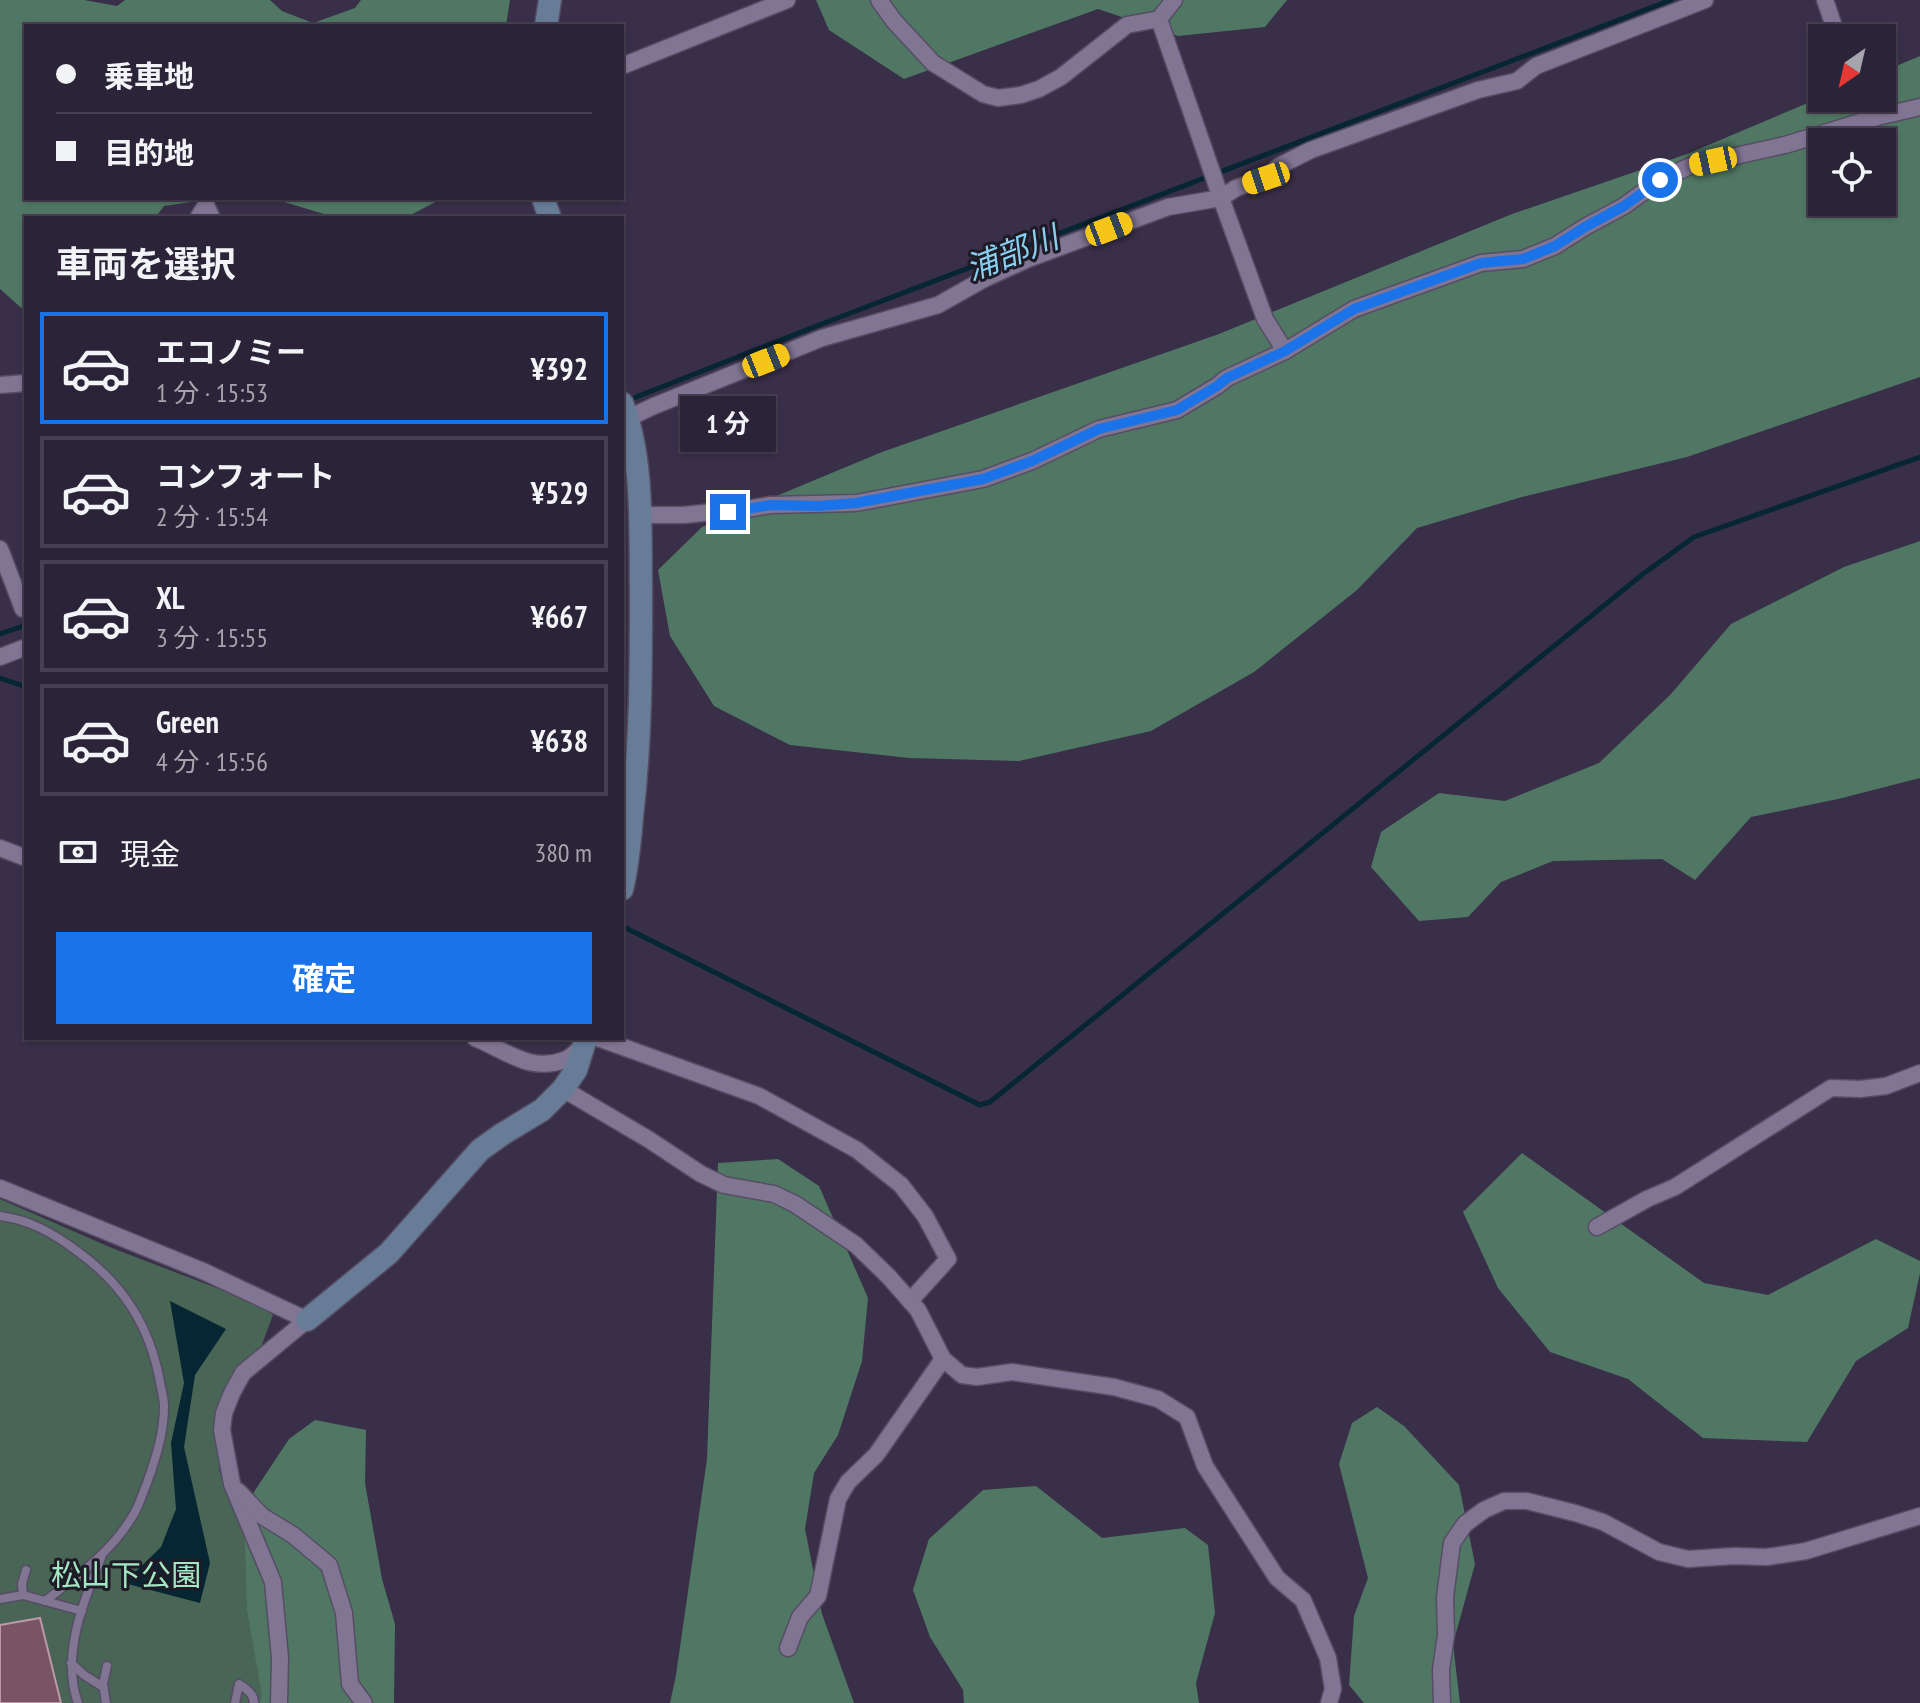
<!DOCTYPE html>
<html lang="ja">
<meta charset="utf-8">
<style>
body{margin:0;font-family:"PT Sans Narrow","Noto Sans JP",sans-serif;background:#372f42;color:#f1f3f6;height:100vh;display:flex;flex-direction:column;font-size:30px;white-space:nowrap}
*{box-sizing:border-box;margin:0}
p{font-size:26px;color:#a6a4ad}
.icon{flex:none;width:44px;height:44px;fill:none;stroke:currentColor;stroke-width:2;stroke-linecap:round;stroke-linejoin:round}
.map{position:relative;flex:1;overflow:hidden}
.details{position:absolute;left:24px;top:216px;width:600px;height:824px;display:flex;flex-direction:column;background:#2b2337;border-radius:0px;box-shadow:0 2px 6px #0004,0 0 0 2px #474052}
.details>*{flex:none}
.banner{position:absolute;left:24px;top:24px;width:600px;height:176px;border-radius:0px;box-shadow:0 2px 6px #0004,0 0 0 2px #474052;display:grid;align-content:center;height:176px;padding:0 32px;background:#2b2337}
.needle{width:52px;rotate:214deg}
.controls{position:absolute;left:1808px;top:24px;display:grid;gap:16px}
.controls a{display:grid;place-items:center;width:88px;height:88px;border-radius:0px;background:#2b2337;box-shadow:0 2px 6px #0004,0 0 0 2px #474052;font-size:40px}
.end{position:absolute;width:36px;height:36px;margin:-18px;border:10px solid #1a73e8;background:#fff;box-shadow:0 0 0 4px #fff}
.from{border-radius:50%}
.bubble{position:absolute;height:56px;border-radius:0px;background:#2b2337;box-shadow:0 2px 6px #0004,0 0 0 2px #474052;font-size:26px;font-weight:700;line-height:56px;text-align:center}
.car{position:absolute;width:24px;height:48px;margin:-24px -12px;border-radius:10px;box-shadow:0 0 6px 2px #0007;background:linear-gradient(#f5c518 24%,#345 0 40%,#f5c518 0 76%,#345 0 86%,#f5c518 0)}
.banner b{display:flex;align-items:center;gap:28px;height:76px;font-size:30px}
.banner b+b{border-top:2px solid #474052}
.banner i{width:20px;height:20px;background:#f1f3f6}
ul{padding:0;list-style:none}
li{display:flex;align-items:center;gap:24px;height:112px;margin:0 16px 12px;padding:0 16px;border:4px solid #474052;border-radius:0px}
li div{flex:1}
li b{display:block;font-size:30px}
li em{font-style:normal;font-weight:700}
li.active{border-color:#1a73e8}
li>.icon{width:72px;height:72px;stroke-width:1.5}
h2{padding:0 32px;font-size:36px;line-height:96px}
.pay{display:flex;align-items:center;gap:20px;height:88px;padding:0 32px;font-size:30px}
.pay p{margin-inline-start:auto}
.action{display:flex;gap:16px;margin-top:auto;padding:16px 32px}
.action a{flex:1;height:92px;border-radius:0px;background:#1a73e8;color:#fff;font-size:32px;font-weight:700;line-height:92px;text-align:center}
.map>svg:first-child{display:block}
.green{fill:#496556}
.forest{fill:#507763;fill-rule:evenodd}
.water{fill:#062633}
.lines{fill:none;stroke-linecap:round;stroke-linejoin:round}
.stream{stroke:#062633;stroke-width:5}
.building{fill:#785465;stroke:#bc99a8;stroke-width:2}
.lane-casing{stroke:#554d63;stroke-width:11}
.street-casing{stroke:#554d63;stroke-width:19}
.secondary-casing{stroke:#554d63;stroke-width:25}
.lane{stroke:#807593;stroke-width:8}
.street{stroke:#807593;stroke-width:16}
.secondary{stroke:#677d97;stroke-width:22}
.route{stroke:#1a73e8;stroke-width:10}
.labels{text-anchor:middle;stroke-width:6;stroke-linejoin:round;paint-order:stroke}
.park-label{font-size:30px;fill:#a3e7c4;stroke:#1e1a26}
.water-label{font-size:32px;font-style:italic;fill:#88ceef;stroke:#1e1a26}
</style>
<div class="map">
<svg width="1920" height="1703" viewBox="0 0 1920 1703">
<rect width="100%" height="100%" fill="#392f49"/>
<!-- green -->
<polygon class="green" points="0,1199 112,1248 261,1305 273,1315 261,1347 230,1386 219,1470 255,1555 271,1703 0,1703"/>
<!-- forest -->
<g class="forest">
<polygon points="0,0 84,0 117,6 125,0 270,0 282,11 313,23 355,8 361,0 510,0 506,26 26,26 26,198 219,198 164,206 155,218 26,218 26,312 0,289"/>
<polygon points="816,0 1287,0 1265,27 1178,36 1098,9 904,79 829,30"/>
<path d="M1920,56V377L1687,457L1522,497L1417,528L1357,590L1254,672L1151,731L1019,761L909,758L790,745L714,706L670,636L658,570L702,527L882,452L1219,334L1512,214L1687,154L1822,97L1882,98V72ZM1822,142H1882V202H1822Z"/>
<polygon points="271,198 443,198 405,218 337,218"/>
<polygon points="1920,541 1920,778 1838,799 1751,817 1695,880 1662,859 1553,861 1501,882 1468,917 1419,921 1371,867 1381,832 1439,793 1505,801 1599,763 1671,694 1731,624 1844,567"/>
<polygon points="1522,1153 1704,1283 1768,1295 1876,1239 1920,1261 1920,1273 1908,1328 1856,1361 1807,1442 1703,1438 1628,1379 1550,1352 1498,1288 1463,1212"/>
<polygon points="778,1159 819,1186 868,1298 862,1361 838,1435 814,1473 805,1529 822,1614 854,1703 670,1703 676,1675 707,1459 718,1163"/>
<polygon points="1377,1407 1404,1426 1459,1485 1475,1564 1453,1644 1460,1703 1364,1703 1349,1685 1354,1616 1368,1578 1339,1464 1352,1423"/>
<polygon points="315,1420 366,1430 365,1483 382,1579 395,1624 394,1703 260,1703 262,1695 247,1610 244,1507 289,1439"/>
<polygon points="1036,1486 1102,1538 1185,1528 1208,1545 1215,1613 1196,1683 1199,1703 964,1703 963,1690 930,1637 913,1590 929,1539 983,1490"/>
</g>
<!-- water -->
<polygon class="water" points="170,1301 226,1329 195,1375 184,1447 210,1563 200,1603 124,1583 161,1547 176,1509 171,1443 184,1383"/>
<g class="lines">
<!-- stream -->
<g class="stream">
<polyline points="626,401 819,325 1671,0"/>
<polyline points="0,634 26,625"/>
<polyline points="0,678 26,687"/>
<polyline points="622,926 980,1105 990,1102 1643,574 1694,537 1920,457"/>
</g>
</g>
<!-- building -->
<polygon class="building" points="40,1618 61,1703 0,1703 0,1625"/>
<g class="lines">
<!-- lane casing -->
<g class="lane-casing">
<g id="lane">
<path d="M0,1216C30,1220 53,1233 77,1251C123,1284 150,1326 160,1382C161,1389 164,1398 164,1406C164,1433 156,1458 147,1483C143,1492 140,1503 135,1512C114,1550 79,1575 45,1601"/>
<polyline points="26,1570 22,1584 23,1595 82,1611"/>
<polyline points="0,1599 23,1595"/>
<polyline points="71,1663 84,1675 103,1687"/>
<path d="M78,1703C61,1656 83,1602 101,1558"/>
<polyline points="106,1703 103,1684 107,1666"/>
<path d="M235,1703L239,1684C246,1689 254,1693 254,1703"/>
</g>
</g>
<!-- street casing -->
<g class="street-casing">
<g id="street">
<polyline points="879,0 894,21 933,63 983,94 998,98 1021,95 1039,89 1061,77 1127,25 1159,19 1174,0"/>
<polyline points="1825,0 1838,38"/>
<polyline points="1159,19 1221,198 1265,319 1285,351"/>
<polyline points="622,66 787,0"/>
<polyline points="1861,98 1877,117"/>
<polyline points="198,218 206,205 212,218"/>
<polyline points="0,385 26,383"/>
<polyline points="622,421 654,406 822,338 938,305 984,279 1028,259 1168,207 1221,198 1236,188 1266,178 1279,166 1311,150 1478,90 1517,81 1536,66 1705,0"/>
<polyline points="640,515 684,515 713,512 728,512 771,505 856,503 983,479 1032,461 1099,429 1177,410 1217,386 1227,378 1285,351 1354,309 1481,263 1523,259 1555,246 1585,227 1624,206 1660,180 1690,166 1785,145 1877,117 1920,107"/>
<polyline points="0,549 23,609"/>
<polyline points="0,657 26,647"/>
<polyline points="0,848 26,858"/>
<path d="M475,1038C505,1050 530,1073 564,1060C571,1058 578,1050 584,1045"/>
<polyline points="598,1038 759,1096 857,1150 901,1185 925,1216 948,1259 910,1301"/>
<polyline points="563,1089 648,1139 701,1174 724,1185 774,1194 795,1204 856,1245 889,1277 918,1310 943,1359 962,1375 977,1377 1012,1372 1114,1387 1158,1399 1187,1417 1205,1466 1277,1578 1303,1600 1328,1658 1333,1689 1329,1703"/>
<polyline points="0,1188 205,1272 307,1320 243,1373 232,1393 224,1413 222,1430 232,1484 273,1582 280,1658 279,1703"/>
<polyline points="1597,1227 1647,1199 1675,1187 1831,1088 1860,1089 1886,1086 1920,1073"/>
<polyline points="238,1491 262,1516 293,1535 329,1565 344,1613 350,1684 364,1703"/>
<polyline points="788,1648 800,1617 818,1596 838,1499 848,1482 876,1455 943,1359"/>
<polyline points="1442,1703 1441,1670 1446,1635 1445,1597 1452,1543 1465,1524 1484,1510 1504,1501 1527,1501 1575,1513 1603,1522 1659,1552 1688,1559 1734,1556 1767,1557 1806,1551 1920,1516"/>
</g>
</g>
<!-- secondary casing -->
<g class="secondary-casing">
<g id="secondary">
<polyline points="546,26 550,0"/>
<polyline points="543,198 550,218"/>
<path d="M622,403C644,458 640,531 641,590C641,667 641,740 632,816C630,841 628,865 622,889"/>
<polyline points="307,1320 389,1253 480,1150 501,1135 542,1110 563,1089 576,1070 586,1038"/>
</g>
</g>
<!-- lane -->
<use href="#lane" class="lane"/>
<!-- street -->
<use href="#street" class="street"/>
<!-- secondary -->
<use href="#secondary" class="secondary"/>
</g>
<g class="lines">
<!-- route -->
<polyline class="route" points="728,512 771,505 818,506 856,503 983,479 1032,461 1099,429 1177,410 1217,386 1227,378 1285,351 1354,309 1481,263 1523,259 1555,246 1585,227 1624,206 1660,180"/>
</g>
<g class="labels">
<!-- park labels -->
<g class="park-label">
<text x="126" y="1586">松山下公園</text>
</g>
<!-- water labels -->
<g class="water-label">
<text transform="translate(1012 253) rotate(-21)" y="11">浦部川</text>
</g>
</g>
</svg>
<div class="controls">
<a><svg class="needle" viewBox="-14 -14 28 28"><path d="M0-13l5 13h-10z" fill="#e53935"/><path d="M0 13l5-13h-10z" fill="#a6a4ad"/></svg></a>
<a><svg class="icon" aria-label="locate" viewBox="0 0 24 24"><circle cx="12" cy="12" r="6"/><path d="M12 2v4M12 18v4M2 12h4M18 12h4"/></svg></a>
</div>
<i class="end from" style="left:1660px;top:180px"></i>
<i class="end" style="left:728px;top:512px"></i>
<div class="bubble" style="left:680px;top:396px;width:96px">1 分</div>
<i class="car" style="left:1713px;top:161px;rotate:258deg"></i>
<i class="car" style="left:1266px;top:178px;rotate:252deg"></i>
<i class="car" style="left:1109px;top:229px;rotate:69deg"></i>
<i class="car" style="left:766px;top:361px;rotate:68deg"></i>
<div class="banner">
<b><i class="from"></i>乗車地</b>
<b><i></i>目的地</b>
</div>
<section class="details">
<h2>車両を選択</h2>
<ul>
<li class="active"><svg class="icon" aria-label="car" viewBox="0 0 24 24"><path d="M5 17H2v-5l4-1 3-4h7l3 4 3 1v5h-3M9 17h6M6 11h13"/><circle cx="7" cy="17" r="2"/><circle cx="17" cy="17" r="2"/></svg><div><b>エコノミー</b><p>1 分 · 15:53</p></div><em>¥392</em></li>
<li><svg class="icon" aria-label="car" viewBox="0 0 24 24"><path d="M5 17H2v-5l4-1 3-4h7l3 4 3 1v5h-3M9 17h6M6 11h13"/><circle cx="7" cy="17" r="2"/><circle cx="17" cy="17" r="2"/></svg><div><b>コンフォート</b><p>2 分 · 15:54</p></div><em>¥529</em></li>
<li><svg class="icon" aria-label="car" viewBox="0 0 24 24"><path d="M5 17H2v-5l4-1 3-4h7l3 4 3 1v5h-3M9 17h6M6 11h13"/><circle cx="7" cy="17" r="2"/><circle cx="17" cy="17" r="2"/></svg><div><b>XL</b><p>3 分 · 15:55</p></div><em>¥667</em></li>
<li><svg class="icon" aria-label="car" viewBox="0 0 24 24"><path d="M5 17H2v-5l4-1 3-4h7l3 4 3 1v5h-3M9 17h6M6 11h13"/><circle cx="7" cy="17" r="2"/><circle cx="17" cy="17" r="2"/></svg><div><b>Green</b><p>4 分 · 15:56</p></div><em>¥638</em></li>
</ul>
<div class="pay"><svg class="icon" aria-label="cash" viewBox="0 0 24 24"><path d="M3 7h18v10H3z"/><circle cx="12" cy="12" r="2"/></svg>現金<p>380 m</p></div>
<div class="action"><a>確定</a></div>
</section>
</div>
